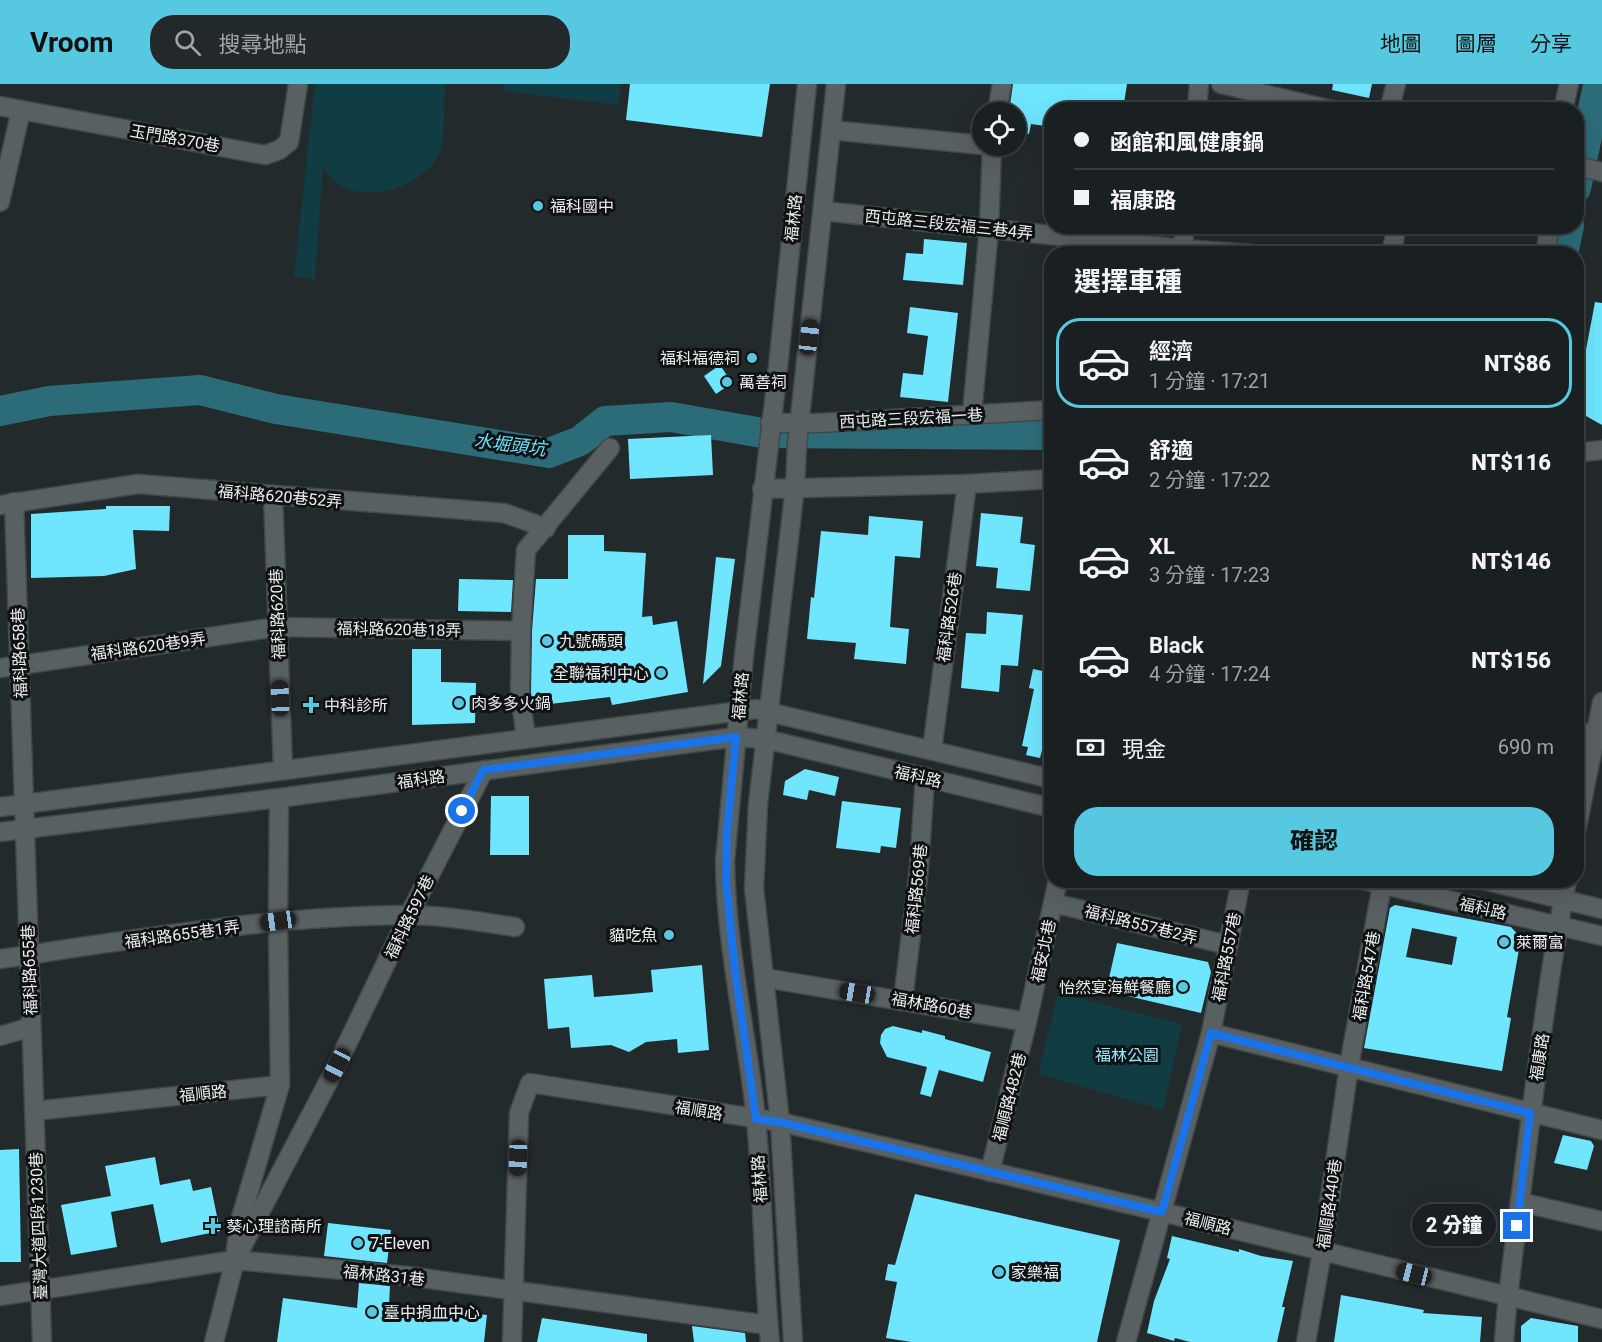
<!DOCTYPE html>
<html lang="zh-TW">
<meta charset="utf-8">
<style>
body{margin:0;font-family:Roboto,"Noto Sans TC",sans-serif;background:#23282a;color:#f1f3f6;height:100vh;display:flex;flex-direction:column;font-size:22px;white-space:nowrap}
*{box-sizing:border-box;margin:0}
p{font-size:20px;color:#9fa3a5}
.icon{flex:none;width:33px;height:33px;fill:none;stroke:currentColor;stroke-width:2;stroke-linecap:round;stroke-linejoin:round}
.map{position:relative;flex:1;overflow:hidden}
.panel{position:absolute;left:1044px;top:162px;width:540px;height:642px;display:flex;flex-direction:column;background:#1a2021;border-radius:24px;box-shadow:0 6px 24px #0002,0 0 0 2px #383e3f}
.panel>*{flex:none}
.banner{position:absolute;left:1044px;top:18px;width:540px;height:132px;border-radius:24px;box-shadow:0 6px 24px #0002,0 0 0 2px #383e3f;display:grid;align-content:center;height:132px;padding:0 30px;background:#1a2021}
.buttons{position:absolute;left:972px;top:18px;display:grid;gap:12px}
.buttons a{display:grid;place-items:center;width:54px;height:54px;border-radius:50%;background:#1a2021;box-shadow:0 6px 24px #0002,0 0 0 2px #383e3f;font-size:30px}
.end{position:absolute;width:27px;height:27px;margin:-14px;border:8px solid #1a73e8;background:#fff;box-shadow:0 0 0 3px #fff}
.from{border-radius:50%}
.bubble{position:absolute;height:42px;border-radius:21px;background:#1a2021;box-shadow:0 6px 24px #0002,0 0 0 2px #383e3f;font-size:20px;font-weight:800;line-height:42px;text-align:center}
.car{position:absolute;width:18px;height:36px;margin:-18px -9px;border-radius:8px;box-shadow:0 0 4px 2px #0007;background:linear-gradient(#222 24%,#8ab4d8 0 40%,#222 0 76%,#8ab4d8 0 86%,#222 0)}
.banner b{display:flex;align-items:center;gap:21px;height:57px;font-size:22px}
.banner b+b{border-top:2px solid #383e3f}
.banner i{width:15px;height:15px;background:#f1f3f6}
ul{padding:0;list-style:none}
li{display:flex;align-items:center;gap:18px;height:90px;margin:0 12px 9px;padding:0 18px;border:3px solid transparent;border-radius:24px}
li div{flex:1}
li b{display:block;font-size:22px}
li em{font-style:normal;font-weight:800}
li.on{border-color:#56c9e0}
li>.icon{width:54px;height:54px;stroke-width:1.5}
h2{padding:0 30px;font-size:27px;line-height:72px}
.pay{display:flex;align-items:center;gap:15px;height:66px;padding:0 30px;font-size:22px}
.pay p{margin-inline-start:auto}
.cta{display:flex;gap:12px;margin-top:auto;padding:12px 30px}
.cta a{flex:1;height:69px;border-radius:24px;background:#56c9e0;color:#111;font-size:24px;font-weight:800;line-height:69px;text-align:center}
header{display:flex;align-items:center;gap:36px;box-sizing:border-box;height:84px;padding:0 30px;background:#56c9e0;color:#111}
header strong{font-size:28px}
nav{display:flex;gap:33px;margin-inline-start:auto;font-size:21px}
.search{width:420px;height:54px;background:#23282a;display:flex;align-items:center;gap:15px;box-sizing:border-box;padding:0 21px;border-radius:24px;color:#9fa3a5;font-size:22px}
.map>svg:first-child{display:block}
.green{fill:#123c44}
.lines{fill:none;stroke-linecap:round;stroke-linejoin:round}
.stream{stroke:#2c6c78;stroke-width:5}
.river{stroke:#2c6c78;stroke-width:30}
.building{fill:#6fe6fe;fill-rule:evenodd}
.minor-casing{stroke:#414849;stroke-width:21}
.minor{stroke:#596062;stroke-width:18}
.route{stroke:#1a73e8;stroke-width:8}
.poi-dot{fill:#56c9e0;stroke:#0f1213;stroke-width:2}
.labels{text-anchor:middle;stroke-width:6;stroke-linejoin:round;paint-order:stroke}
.street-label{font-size:16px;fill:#e9eeef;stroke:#0f1213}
.poi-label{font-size:16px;fill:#e9eeef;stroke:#0f1213;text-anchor:start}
.park-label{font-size:16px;fill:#96eafc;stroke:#0f1213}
.water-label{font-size:18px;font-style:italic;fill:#68e2fa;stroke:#0f1213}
</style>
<header>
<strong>Vroom</strong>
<div class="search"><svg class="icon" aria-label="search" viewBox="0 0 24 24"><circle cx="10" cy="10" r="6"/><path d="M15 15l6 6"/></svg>搜尋地點</div>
<nav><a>地圖</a><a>圖層</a><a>分享</a></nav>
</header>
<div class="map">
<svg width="1602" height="1258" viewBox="0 0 1602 1258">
<rect width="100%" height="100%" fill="#232a2c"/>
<!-- green -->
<g class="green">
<path d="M315,0H445C444,15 445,52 441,65C429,101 370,121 338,100C332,96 327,88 323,84L315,196L294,192Z"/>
<polygon points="505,0 621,0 618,21 504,7"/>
<polygon points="1058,909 1182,940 1163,1026 1038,990"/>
</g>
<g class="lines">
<!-- stream -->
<polyline class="stream" points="1596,0 1597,6"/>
<!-- river -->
<g class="river">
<polyline points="1576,104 1597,6 1602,6"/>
<polyline points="1563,170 1569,142"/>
<polyline points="0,327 49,317 200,306 276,325 549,369 580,357 605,337 671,333 762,349 1052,351"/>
</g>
</g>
<!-- building -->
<g class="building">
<polygon points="630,0 770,0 762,53 626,36"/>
<polygon points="1013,0 1127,0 1123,26 1052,26 1052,43 1031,40 1029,50 1016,47 1016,28 1009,28"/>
<polygon points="1333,0 1372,0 1369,14 1332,6"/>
<polygon points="924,155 967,159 963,201 903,196 906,169 923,170"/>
<polygon points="1595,218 1602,219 1602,341 1586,332 1579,320 1578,308"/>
<polygon points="910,223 958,229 948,318 900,313 903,289 923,291 928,252 907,249"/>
<polygon points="720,281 732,299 716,310 704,292"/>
<polygon points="711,351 713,391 630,395 628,355"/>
<polygon points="106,422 170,422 169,447 133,446 136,485 104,492 31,494 31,430 106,425"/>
<polygon points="981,429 1023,433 1020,459 1035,461 1030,507 996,504 998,484 976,482"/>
<polygon points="869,432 923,437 920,474 895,472 890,543 909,545 906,580 854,575 856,559 807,555 811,513 814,514 821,447 868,451"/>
<polygon points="568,451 604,451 604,467 646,469 642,533 652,532 653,541 677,537 688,608 612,621 610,613 533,622 531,609 532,547 536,495 568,495"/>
<polygon points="716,473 735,475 721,582 703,600"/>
<polygon points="459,495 513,496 511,528 458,527"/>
<polygon points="987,528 1023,531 1018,582 1001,581 999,608 961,604 966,549 986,550"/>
<polygon points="412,565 441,565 441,598 476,599 475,639 412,641"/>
<polygon points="1033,585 1052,589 1052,668 1042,666 1040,674 1026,671 1028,663 1022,662 1034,605 1029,604"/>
<polygon points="805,685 839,693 835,712 809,706 807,716 783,711 785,697"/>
<polygon points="491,712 529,712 529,771 490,771"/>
<polygon points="842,717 901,724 896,764 881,762 880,769 836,764"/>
<path d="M1395,821L1511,843L1521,854L1507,933L1511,934L1502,987L1364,964L1390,824ZM1412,844L1457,853L1452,881L1406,873Z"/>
<polygon points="1117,859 1208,878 1211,888 1201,929 1106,907"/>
<polygon points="702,881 709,966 678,969 677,955 646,958 629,968 611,961 571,964 569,943 548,945 544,895 592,891 594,913 632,910 653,908 651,886"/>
<polygon points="893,942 922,949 922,946 945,952 945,955 991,968 983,998 939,986 931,1013 920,1010 927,983 887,973 880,959 881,951 885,945"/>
<polygon points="1563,1051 1591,1057 1594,1062 1587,1086 1554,1079"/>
<polygon points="19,1065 21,1178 0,1178 0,1066"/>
<polygon points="155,1073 160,1101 190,1095 193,1107 211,1103 220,1147 161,1159 153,1120 111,1128 117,1163 71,1171 61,1121 111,1112 105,1082"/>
<polygon points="915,1110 1120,1156 1097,1258 911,1258 886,1254 897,1198 885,1196 888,1180 895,1181"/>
<polygon points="328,1139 391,1146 387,1179 324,1172"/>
<polygon points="1172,1152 1239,1168 1239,1165 1261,1172 1293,1177 1282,1223 1285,1223 1277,1258 1190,1258 1175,1254 1174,1257 1147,1249 1154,1217 1170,1175 1167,1174"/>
<polygon points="359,1199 390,1202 389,1221 487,1231 484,1258 277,1258 283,1214 357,1224"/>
<polygon points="1341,1211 1424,1226 1423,1229 1482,1233 1480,1258 1334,1258"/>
<polygon points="542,1234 647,1250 647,1258 537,1258"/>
<polygon points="1531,1234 1578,1242 1578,1258 1521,1258 1521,1242"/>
<polygon points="692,1242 745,1249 746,1258 694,1258"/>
</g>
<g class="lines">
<!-- minor casing -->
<g class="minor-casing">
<g id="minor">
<polyline points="1221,0 1332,26"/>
<polyline points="0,22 265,71 279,66 289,58 298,0"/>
<polyline points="1197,26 1199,0"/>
<polyline points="1389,26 1396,0"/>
<polyline points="1563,26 1569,0"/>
<polyline points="997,28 1002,0"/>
<polyline points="831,46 982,61"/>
<polyline points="1576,82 1602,88"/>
<polyline points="0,118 21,26"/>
<polyline points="823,127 1183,165 1252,170"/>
<polyline points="1182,170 1185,142"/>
<polyline points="1391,170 1397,142"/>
<polyline points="1545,170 1550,142"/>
<polyline points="972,330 989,144 992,62"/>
<polyline points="770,339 819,339 1052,326"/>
<polyline points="1576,369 1602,366"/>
<polyline points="762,405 967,400 1052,395"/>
<polyline points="273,411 283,685"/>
<polyline points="14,418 42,1258"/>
<polyline points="0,421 138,400 504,429 546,444"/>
<polyline points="0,584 277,543 521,547"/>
<polyline points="1576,647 1596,651"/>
<polyline points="526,654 520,610 521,547 526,466 610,364"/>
<polyline points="932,666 967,400"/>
<polyline points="0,723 756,625 1052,695"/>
<polyline points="0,748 279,714 736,653 765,655 1052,724"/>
<polyline points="1576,748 1602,618"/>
<polyline points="1363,796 1602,852"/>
<polyline points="1483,796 1602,825"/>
<polyline points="1053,819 1228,861"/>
<path d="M0,875C135,855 271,832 407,831C443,831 480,838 515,843"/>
<polyline points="765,894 1027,938"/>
<polyline points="903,916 919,784 925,693"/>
<polyline points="1211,949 1602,1046"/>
<polyline points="0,952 31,943"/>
<polyline points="34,1027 280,1001"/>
<polyline points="990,1088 1027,938 1058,796"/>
<polyline points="1520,1118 1602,1137"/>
<polyline points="236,1165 240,1137 280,1001 278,837 279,714"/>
<polyline points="0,1212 235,1176 407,1192 768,1241"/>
<polyline points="214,1258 235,1176 337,981 409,831 484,686"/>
<polyline points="512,1258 519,1029 530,999 780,1038 1162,1128 1602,1235"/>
<path d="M770,1258C763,1184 763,1109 756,1035C747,949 726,864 725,777L744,572L777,293L807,0"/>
<polyline points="793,1258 780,1038 754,804 758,720 795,403 797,361 836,0"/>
<polyline points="1126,1258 1211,949 1241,796"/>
<polyline points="1306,1258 1322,1168 1349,982 1382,801"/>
<path d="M1504,1258C1507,1211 1514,1165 1520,1117C1534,1010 1546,903 1567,796"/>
</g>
</g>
<!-- minor -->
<use href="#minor" class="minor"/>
</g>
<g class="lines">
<!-- route -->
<polyline class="route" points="462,727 483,686 736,653 727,747 726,798 735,886 756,1035 780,1038 1162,1128 1211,949 1530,1029 1517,1142"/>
</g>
<!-- markers -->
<g class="poi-dot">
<circle cx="538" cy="122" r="6"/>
<circle cx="752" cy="274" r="6"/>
<circle cx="727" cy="298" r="6"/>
<circle cx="547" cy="557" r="6"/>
<circle cx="661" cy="589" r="6"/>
<circle cx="459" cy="619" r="6"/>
<path d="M308 612h6v6h6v6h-6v6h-6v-6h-6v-6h6z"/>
<circle cx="669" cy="851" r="6"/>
<circle cx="1504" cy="858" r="6"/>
<circle cx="1183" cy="903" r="6"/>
<path d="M210 1133h6v6h6v6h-6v6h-6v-6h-6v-6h6z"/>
<circle cx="358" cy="1159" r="6"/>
<circle cx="999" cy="1188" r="6"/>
<circle cx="372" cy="1228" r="6"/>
</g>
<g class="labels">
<!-- street labels -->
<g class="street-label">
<text transform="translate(175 54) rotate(10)" y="6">玉門路370巷</text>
<text transform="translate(793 134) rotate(-84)" y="6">福林路</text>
<text transform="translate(949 140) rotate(6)" y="6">西屯路三段宏福三巷4弄</text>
<text transform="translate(911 334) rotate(-3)" y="6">西屯路三段宏福一巷</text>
<text transform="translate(280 412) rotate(5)" y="6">福科路620巷52弄</text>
<text transform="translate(277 530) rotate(-92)" y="6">福科路620巷</text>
<text transform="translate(949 533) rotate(-82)" y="6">福科路526巷</text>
<text transform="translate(399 545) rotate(1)" y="6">福科路620巷18弄</text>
<text transform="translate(148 562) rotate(-8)" y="6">福科路620巷9弄</text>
<text transform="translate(19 569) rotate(-92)" y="6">福科路658巷</text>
<text transform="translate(740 612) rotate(-85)" y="6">福林路</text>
<text transform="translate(918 692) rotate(13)" y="6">福科路</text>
<text transform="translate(421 695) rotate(-8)" y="6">福科路</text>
<text transform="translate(916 805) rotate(-84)" y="6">福科路569巷</text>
<text transform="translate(1483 824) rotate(13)" y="6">福科路</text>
<text transform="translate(409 833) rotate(-64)" y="6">福科路597巷</text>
<text transform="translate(1141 840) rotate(14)" y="6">福科路557巷2弄</text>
<text transform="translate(182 850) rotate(-8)" y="6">福科路655巷1弄</text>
<text transform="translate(1043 867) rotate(-78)" y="6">福安北巷</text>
<text transform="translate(1226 873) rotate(-79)" y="6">福科路557巷</text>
<text transform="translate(29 886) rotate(-92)" y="6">福科路655巷</text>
<text transform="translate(1366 892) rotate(-80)" y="6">福科路547巷</text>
<text transform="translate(932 921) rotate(10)" y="6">福林路60巷</text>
<text transform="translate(1539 973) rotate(-81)" y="6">福康路</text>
<text transform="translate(203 1009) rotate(-6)" y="6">福順路</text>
<text transform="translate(1009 1013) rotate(-76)" y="6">福順路482巷</text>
<text transform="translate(699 1026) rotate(9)" y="6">福順路</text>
<text transform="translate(759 1095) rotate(-94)" y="6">福林路</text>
<text transform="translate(1329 1120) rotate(-82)" y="6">福順路440巷</text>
<text transform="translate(1208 1139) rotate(14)" y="6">福順路</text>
<text transform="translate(38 1142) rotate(-92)" y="6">臺灣大道四段1230巷</text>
<text transform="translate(384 1191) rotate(6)" y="6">福林路31巷</text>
</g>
<!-- poi labels -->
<g class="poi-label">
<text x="550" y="128">福科國中</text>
<text x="740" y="280" text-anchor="end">福科福德祠</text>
<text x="739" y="304">萬善祠</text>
<text x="559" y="563">九號碼頭</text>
<text x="649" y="595" text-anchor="end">全聯福利中心</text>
<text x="471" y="625">肉多多火鍋</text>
<text x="324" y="627">中科診所</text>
<text x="657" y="857" text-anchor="end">貓吃魚</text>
<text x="1516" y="864">萊爾富</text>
<text x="1171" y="909" text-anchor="end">怡然宴海鮮餐廳</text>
<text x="226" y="1148">葵心理諮商所</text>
<text x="370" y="1165">7-Eleven</text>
<text x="1011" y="1194">家樂福</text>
<text x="384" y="1234">臺中捐血中心</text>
</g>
<!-- park labels -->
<g class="park-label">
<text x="1127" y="977">福林公園</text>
</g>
<!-- water labels -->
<g class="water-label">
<text transform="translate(510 361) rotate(7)" y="6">水堀頭坑</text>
</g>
</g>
</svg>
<div class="buttons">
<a><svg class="icon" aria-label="locate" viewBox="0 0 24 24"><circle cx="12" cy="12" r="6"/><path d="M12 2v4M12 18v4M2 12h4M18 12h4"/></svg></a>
</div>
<i class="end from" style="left:462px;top:727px"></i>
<i class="end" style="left:1517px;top:1142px"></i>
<div class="bubble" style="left:1412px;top:1120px;width:84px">2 分鐘</div>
<i class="car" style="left:809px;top:253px;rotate:7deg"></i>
<i class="car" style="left:280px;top:614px;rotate:358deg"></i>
<i class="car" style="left:278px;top:837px;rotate:262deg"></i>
<i class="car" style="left:857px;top:909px;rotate:279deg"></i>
<i class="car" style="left:337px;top:981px;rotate:208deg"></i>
<i class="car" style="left:518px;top:1074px;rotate:182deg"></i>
<i class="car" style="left:1414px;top:1190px;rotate:284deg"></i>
<div class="banner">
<b><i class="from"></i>函館和風健康鍋</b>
<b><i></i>福康路</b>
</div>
<section class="panel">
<h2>選擇車種</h2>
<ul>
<li class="on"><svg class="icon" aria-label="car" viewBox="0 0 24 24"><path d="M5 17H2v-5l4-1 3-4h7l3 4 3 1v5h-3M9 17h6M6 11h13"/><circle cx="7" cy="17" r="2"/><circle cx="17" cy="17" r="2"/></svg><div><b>經濟</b><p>1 分鐘 · 17:21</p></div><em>NT$86</em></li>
<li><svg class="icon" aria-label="car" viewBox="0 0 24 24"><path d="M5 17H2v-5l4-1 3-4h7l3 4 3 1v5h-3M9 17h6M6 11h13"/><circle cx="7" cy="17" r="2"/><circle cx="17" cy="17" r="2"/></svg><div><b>舒適</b><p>2 分鐘 · 17:22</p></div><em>NT$116</em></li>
<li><svg class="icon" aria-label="car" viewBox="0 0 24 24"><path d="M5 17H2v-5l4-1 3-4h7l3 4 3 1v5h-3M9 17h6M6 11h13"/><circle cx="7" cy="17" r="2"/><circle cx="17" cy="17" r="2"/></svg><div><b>XL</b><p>3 分鐘 · 17:23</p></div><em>NT$146</em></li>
<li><svg class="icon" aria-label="car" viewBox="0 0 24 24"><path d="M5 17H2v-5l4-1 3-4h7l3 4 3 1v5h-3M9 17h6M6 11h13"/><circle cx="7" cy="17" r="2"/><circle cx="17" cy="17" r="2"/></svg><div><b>Black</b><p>4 分鐘 · 17:24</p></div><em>NT$156</em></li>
</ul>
<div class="pay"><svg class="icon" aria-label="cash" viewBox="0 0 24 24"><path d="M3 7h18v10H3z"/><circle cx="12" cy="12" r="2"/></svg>現金<p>690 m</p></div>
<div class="cta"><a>確認</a></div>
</section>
</div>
